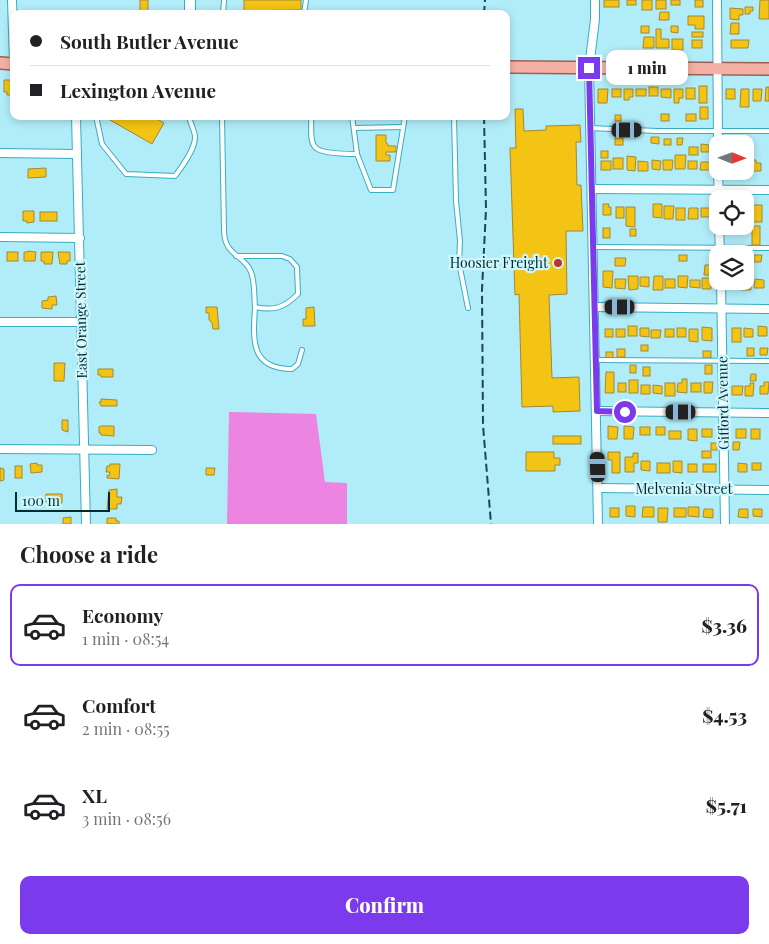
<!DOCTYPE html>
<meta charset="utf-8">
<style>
body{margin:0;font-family:"Playfair Display",serif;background:#f2f2f2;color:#202124;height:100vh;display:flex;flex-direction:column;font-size:19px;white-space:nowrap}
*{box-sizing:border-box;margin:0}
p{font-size:16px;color:#757577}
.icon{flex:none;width:28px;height:28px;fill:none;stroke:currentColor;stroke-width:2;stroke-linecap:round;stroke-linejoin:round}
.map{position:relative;height:524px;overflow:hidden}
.details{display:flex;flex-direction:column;background:#fff;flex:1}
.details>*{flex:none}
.top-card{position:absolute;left:10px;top:10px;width:500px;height:110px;border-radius:10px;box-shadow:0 2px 8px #0003;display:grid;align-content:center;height:110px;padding:0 20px;background:#fff}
.needle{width:32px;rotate:91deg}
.controls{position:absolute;left:709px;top:135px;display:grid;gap:10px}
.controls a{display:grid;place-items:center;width:45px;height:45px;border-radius:10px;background:#fff;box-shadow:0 2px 8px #0003;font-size:25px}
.scale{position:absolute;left:15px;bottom:12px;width:95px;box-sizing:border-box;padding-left:5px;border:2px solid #042a30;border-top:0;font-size:14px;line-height:18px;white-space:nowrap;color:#042a30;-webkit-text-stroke:4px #cff7fe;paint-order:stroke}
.end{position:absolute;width:22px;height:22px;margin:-11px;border:6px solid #7c3aed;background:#fff;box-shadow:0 0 0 2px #fff}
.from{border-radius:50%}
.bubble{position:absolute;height:35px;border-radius:10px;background:#fff;box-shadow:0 2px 8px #0003;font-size:16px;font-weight:800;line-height:35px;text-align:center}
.car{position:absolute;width:15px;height:30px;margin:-15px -8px;border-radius:6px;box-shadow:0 0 4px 1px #0007;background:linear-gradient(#222 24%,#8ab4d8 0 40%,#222 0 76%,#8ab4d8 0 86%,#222 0)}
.top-card b{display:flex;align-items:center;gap:18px;height:48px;font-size:19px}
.top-card b+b{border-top:1px solid #e0e0e0}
.top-card i{width:12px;height:12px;background:#202124}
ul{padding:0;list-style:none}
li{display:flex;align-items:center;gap:15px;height:82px;margin:0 10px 8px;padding:0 10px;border:2px solid transparent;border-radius:10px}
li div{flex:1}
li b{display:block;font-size:19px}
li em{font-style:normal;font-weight:800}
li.active{border-color:#7c3aed}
li>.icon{width:45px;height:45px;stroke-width:1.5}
h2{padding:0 20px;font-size:22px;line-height:60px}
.primary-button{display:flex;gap:10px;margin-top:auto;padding:10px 20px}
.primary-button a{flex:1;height:58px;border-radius:10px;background:#7c3aed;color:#fff;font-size:20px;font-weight:800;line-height:58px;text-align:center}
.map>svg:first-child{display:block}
.forest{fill:#eb85e1}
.building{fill:#f3c413;stroke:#a38837}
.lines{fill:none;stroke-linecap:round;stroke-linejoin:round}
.lane-casing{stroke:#37adc0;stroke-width:6}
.street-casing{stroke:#37adc0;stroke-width:10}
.secondary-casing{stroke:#37adc0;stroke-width:12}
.primary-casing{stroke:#9d5f55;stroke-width:14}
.lane{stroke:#fff;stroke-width:4}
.street{stroke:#fff;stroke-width:8}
.secondary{stroke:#fff;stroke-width:10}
.primary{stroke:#f5b0a5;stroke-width:11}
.rail{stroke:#1d474e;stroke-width:2;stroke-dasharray:8 4;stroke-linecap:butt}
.route{stroke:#7c3aed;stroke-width:6}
.poi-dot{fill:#c03322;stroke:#cff7fe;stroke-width:2}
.labels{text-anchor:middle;stroke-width:4.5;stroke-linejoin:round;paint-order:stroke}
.poi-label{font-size:14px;fill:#042a30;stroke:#cff7fe;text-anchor:end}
.street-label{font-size:14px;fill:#042a30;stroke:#cff7fe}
</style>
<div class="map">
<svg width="769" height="524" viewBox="0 0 769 524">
<rect width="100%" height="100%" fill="#b1edf9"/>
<!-- forest -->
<polygon class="forest" points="229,412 316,414 325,482 347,483 347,524 227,524"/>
<!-- building -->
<g class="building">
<rect x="140" y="0" width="8" height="14"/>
<polygon points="244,0 301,0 301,10 244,11"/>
<rect x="604" y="0" width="15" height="7"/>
<rect x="627" y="0" width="9" height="5"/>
<rect x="642" y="0" width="10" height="10"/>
<rect x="656" y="0" width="10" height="9"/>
<rect x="671" y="0" width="9" height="5"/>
<rect x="695" y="0" width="8" height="7"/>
<polygon points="760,0 769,0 769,19 759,19"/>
<polygon points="745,7 753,7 753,11 750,11 750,14 745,14"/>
<polygon points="730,8 743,9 743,15 739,15 739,20 730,19"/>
<polygon points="660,12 669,12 669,20 659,20"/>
<polygon points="688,16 704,16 704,29 695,29 695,25 688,25"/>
<polygon points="731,23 739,23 739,34 730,34"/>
<rect x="641" y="26" width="8" height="7"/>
<polygon points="671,26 678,26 678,33 671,32"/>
<polygon points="656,29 661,29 661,39 669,39 669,48 656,48"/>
<rect x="692" y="32" width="11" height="5"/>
<polygon points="644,37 654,37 654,48 643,48"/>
<rect x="672" y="39" width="11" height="11"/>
<rect x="692" y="40" width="10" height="8"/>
<polygon points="731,40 749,40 748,48 731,48"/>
<polygon points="4,80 14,80 14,95 7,95 7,92 4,92"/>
<rect x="699" y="86" width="8" height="17"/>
<rect x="649" y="87" width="9" height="9"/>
<polygon points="766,87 769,87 769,101 765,101"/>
<rect x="686" y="88" width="9" height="11"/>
<polygon points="598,89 608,89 607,103 598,103"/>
<rect x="612" y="89" width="9" height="8"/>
<polygon points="624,89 633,89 633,97 629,97 629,100 624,100"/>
<rect x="636" y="89" width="10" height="7"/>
<polygon points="661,89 671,89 671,98 661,97"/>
<polygon points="674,89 683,89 683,98 679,98 679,103 674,103"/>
<rect x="726" y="89" width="9" height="10"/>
<polygon points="741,89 749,89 749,107 740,107"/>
<polygon points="753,89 762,89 761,101 753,101"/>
<rect x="700" y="107" width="8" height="12"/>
<polygon points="515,109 523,109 524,131 546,130 546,126 580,125 581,142 576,142 577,185 581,185 583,231 566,231 567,294 549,295 552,378 579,377 580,411 553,412 553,406 522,407 519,294 515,295 510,148 516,148"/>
<rect x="661" y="114" width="8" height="7"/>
<rect x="686" y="114" width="10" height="7"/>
<rect x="615" y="115" width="6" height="6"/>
<polygon points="103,116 152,116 164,123 152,144"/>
<polygon points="376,135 386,135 386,143 388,144 388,146 396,146 396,152 386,152 386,155 390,155 390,161 376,161"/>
<polygon points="651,137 659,137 659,144 651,143"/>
<polygon points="740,137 748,137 748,146 745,146 745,144 740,144"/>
<rect x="615" y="138" width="8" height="7"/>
<polygon points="677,138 683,138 682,145 677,145"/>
<rect x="664" y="139" width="7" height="6"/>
<polygon points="701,144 709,145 709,152 701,152"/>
<rect x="689" y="147" width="9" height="8"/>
<rect x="601" y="151" width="7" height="7"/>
<polygon points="675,155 686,155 685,169 675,169"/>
<polygon points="627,156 636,157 635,171 627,170"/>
<rect x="613" y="158" width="10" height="11"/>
<polygon points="652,160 661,161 660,170 652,169"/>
<polygon points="663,160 673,160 672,170 663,170"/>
<polygon points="752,160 756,160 756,163 761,163 761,171 752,171"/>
<rect x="601" y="161" width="10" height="9"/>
<polygon points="638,161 648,162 648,171 638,171"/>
<rect x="688" y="161" width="9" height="8"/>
<polygon points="701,162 710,162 710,170 700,170"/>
<polygon points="745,162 750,163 750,174 744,174"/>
<polygon points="46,168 46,177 28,178 28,169"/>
<polygon points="603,204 609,204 608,207 611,207 611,215 603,215"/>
<polygon points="653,204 662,204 662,218 653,217"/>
<rect x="753" y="205" width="9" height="17"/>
<polygon points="664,206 674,206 673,219 664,219"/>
<rect x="616" y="207" width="8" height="11"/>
<polygon points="626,207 635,207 635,227 626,226"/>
<rect x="676" y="208" width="9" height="12"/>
<polygon points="689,208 698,208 698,219 688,219"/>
<rect x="701" y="208" width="9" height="9"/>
<rect x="745" y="210" width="5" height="11"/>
<polygon points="23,211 34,211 34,222 27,223 27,221 23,221"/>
<rect x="40" y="212" width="17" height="9"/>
<rect x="752" y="226" width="8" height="19"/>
<rect x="603" y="228" width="7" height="10"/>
<rect x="630" y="229" width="6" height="7"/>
<polygon points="28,251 36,252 35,261 24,261 24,252 28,252"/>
<rect x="7" y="252" width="11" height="9"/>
<polygon points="41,252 53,252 52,264 44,264 44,261 41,261"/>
<polygon points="58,252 70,252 70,261 67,261 67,264 60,264"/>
<rect x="679" y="255" width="8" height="6"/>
<polygon points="754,255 762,255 761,262 754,262"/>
<polygon points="615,258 626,258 625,266 615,266"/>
<rect x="745" y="260" width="8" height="8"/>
<polygon points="705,265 711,265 711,275 704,275"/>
<polygon points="603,271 613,271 612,288 603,287"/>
<polygon points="745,271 751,271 751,290 741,290 741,281 745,281"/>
<polygon points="628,276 638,276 638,289 629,290"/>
<polygon points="654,276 663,276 663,290 653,290"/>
<polygon points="678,276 688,276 687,288 678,287"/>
<polygon points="640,277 649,277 649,287 640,286"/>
<polygon points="702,278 712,278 711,289 702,289"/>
<polygon points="615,279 626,279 625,289 615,288"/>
<rect x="665" y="279" width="10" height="9"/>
<polygon points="755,279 764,280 764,288 754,288"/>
<polygon points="690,280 700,280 700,288 690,287"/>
<polygon points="730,281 740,281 739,288 730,288"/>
<polygon points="56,296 57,305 52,305 52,309 42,308 42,301 48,300 48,297"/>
<polygon points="206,307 217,307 219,329 213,329 212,323 209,320 209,313 206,313"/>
<polygon points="314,307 315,326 303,326 303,319 306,319 306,308"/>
<rect x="628" y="326" width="9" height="10"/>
<polygon points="758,326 767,327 767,336 758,336"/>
<polygon points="702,327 712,328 712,341 702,340"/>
<polygon points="640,328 649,328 649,337 640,336"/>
<rect x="677" y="328" width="9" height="9"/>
<rect x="732" y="328" width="9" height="14"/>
<polygon points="744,328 753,329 753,337 744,337"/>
<rect x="605" y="329" width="8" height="8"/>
<rect x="616" y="329" width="9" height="8"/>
<rect x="665" y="329" width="9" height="8"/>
<polygon points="689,329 698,329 698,342 689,341"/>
<polygon points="651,330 661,330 660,338 651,338"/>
<rect x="641" y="345" width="7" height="6"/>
<rect x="747" y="348" width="7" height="8"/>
<polygon points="760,348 768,348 767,355 760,355"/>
<rect x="617" y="349" width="8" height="8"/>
<rect x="703" y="351" width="8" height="7"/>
<rect x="606" y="352" width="7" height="6"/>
<polygon points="54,363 65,363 64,381 54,381"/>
<rect x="630" y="365" width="6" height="8"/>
<rect x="705" y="365" width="7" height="9"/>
<rect x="643" y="367" width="7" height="9"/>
<polygon points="98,369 113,369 113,377 101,377 101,375 98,375"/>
<polygon points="606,372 614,372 614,393 605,393"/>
<polygon points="751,374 756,374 756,381 750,381"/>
<polygon points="682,379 687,379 687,393 677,392 678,383 682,383"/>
<rect x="629" y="380" width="9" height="13"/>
<polygon points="704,382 713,382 712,393 704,393"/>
<polygon points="764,382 769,382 768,394 760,394 760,386 764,386"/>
<rect x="618" y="383" width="8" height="9"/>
<rect x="665" y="383" width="10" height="13"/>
<rect x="691" y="383" width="10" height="9"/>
<polygon points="750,383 754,383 753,396 745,396 745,386 750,386"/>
<rect x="641" y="385" width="9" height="9"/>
<polygon points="653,385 662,386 662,394 653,393"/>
<polygon points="732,386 743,386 742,395 732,395"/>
<polygon points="101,399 117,400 117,406 101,406 99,402 101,402"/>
<polygon points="62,420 68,420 68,432 62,430"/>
<polygon points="101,426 114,426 114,436 101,435 101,433 99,433 99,427"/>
<polygon points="608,426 618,427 617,439 608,439"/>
<polygon points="624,426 634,427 633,439 624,439"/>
<rect x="640" y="427" width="10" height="8"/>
<rect x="656" y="427" width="9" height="8"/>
<polygon points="688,429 697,429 697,441 688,440"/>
<rect x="702" y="429" width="10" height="8"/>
<rect x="736" y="429" width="10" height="9"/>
<rect x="751" y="429" width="9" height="10"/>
<rect x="669" y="431" width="12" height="8"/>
<rect x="553" y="436" width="28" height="8"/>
<polygon points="733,442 740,442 739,450 733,450"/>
<rect x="711" y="443" width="6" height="7"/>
<rect x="702" y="451" width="9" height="7"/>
<polygon points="526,452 554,452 554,458 560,458 560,465 555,465 555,471 526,471"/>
<polygon points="608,452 620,452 620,473 612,473 612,460 608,460"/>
<polygon points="633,453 638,453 638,463 634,463 634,472 625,472 625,457 633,457"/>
<polygon points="641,461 650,461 650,471 641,470"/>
<polygon points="673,461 682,461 682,473 673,472"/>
<polygon points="37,463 37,465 42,465 42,472 31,473 30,464"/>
<rect x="657" y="463" width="13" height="10"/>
<polygon points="738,463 747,464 747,472 738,472"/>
<rect x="752" y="463" width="9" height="7"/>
<polygon points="110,464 120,464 119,479 107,478 107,475 109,476 110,472 106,472 107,466 110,466"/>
<rect x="688" y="464" width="9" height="8"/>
<rect x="703" y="464" width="13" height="8"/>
<rect x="15" y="466" width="7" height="12"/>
<polygon points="0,468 4,469 4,480 0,481"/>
<polygon points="206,468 215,468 214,475 206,475"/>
<polygon points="117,489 117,497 122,497 121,504 117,504 117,509 107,509 109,490"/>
<polygon points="46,494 62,494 62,503 51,504 51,502 46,502"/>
<polygon points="626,506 635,506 635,517 626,516"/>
<polygon points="643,507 654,507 654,517 642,517"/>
<polygon points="688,507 699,507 699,517 688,516"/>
<rect x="610" y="508" width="9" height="9"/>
<polygon points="658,508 668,508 667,522 658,522"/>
<rect x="674" y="508" width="12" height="9"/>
<polygon points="704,509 713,509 713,518 703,517"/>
<polygon points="739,509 748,509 748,518 738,517"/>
<polygon points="753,509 762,509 762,517 753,516"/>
<polygon points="71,517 71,524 63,524 63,518"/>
<polygon points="107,518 116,518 116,521 119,521 119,524 107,524"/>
</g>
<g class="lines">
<!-- lane casing -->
<g class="lane-casing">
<g id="lane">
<polyline points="223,14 224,0"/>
<polyline points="304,14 306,0"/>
<path d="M96,116L102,144L126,174L175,176C182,167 196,147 195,136C194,129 190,123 189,116"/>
<path d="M222,116L224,231C225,257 244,254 251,272C255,282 254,297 255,307C274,311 284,308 298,294L297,267L290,259L282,256H236"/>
<path d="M311,116C312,125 309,141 315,147C320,154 348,154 357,154L371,190H393L405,116"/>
<polyline points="352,116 357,154"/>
<polyline points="454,116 456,201 460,241 459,263 468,308"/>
<polyline points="354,128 403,127"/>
<polyline points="590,128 657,131 769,131"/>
<polyline points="593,247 769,248"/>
<path d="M255,307C253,340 250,369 292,369L298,364L302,350"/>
<polyline points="595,360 769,361"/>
</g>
</g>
<!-- street casing -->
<g class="street-casing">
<g id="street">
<polyline points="12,0 14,64"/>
<polyline points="595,0 595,19 589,68 598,524"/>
<polyline points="717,0 718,144"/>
<polyline points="76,116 86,524"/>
<polyline points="0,153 77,154"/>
<polyline points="718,171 719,199"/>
<polyline points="592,189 769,190"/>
<polyline points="719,226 720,254"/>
<polyline points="0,237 80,238"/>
<polyline points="721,281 725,524"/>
<polyline points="594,307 769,309"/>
<polyline points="0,322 81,322"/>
<polyline points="597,411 769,413"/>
<polyline points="0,449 152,450"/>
<polyline points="599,488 769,490"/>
</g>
</g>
<!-- secondary casing -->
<g class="secondary-casing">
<polyline id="secondary" points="190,0 190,14"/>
</g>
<!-- primary casing -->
<g class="primary-casing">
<g id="primary">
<polyline points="0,63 14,64"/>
<polyline points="506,67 769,69"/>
</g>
</g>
<!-- lane -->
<use href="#lane" class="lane"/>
<!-- street -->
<use href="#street" class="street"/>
<!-- secondary -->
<use href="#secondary" class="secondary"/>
<!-- primary -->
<use href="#primary" class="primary"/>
<!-- rail -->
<g class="rail">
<polyline points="484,14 485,0"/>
<polyline points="484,116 486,209 482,290 483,425 491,524"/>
</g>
</g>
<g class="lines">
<!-- route -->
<polyline class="route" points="589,68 597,411 625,412"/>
</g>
<!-- markers -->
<circle class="poi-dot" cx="558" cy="263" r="5"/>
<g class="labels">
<!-- poi labels -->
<g class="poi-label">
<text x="548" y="268">Hoosier Freight</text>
</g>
<!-- street labels -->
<g class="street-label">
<text transform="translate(81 320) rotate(-91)" y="5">East Orange Street</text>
<text transform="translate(723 403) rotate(-91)" y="5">Gifford Avenue</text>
<text x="684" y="494">Melvenia Street</text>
</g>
</g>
</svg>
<div class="controls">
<a><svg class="needle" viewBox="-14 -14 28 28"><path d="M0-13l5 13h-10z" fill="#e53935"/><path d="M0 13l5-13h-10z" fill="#757577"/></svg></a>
<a><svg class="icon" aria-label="locate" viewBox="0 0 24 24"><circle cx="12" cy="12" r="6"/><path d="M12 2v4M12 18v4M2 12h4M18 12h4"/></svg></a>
<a><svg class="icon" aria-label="layers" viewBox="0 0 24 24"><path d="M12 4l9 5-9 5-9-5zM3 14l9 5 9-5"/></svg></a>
</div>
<div class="scale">100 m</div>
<i class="end from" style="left:625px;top:412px"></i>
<i class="end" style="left:589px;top:68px"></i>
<div class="bubble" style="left:606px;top:50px;width:82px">1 min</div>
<i class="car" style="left:627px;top:130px;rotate:90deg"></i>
<i class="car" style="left:620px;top:307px;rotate:270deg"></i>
<i class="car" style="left:681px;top:412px;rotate:270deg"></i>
<i class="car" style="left:598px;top:467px;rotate:358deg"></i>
<div class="top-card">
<b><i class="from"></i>South Butler Avenue</b>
<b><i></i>Lexington Avenue</b>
</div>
</div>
<section class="details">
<h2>Choose a ride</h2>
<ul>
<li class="active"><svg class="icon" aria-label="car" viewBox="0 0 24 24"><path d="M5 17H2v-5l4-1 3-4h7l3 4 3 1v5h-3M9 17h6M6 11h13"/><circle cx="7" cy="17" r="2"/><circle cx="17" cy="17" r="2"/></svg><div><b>Economy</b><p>1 min · 08:54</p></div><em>$3.36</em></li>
<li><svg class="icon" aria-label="car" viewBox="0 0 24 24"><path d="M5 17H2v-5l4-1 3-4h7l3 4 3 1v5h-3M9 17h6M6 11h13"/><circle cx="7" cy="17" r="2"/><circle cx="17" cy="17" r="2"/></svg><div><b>Comfort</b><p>2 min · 08:55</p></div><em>$4.53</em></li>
<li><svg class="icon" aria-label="car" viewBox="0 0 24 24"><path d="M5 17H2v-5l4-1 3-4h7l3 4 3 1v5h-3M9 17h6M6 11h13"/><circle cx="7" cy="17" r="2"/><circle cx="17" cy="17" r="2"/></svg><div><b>XL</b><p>3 min · 08:56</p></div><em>$5.71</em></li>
</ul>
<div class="primary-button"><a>Confirm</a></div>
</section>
